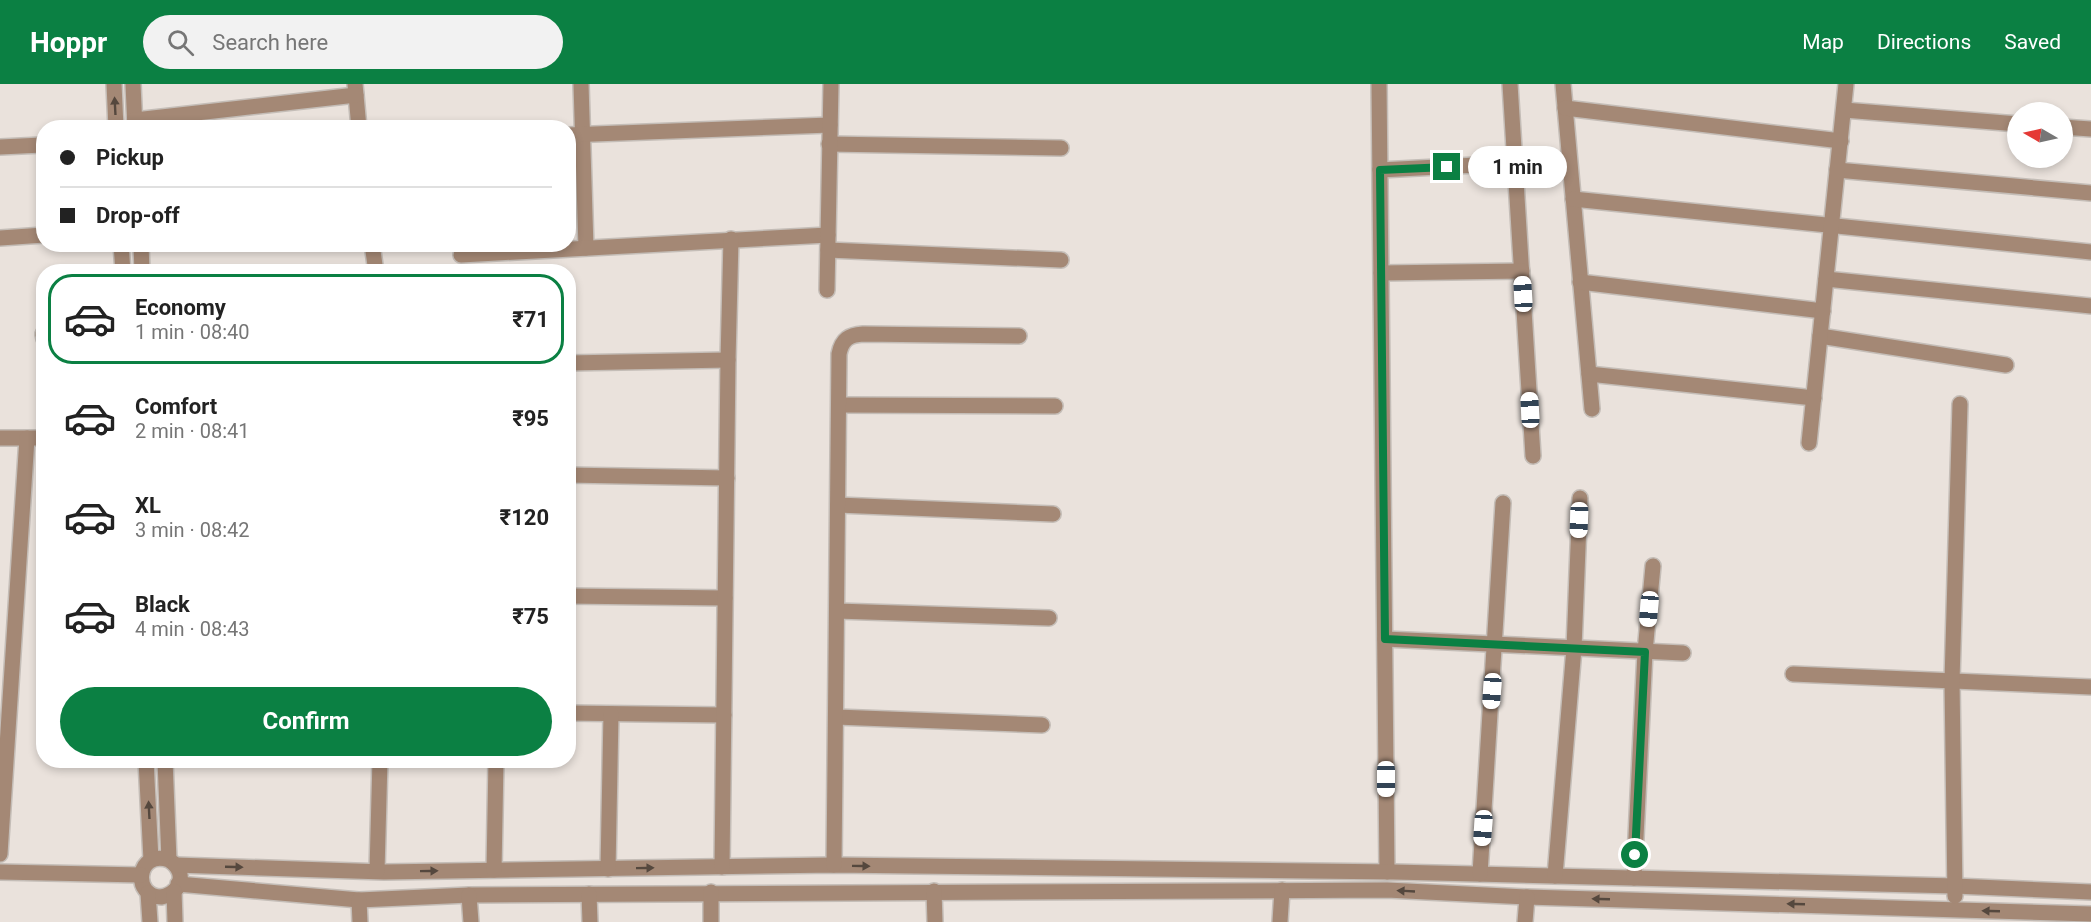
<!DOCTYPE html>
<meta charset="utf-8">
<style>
body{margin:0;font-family:Roboto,sans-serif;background:#f2f2f2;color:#222;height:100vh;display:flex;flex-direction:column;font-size:22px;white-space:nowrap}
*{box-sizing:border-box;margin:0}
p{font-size:20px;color:#767676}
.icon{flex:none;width:33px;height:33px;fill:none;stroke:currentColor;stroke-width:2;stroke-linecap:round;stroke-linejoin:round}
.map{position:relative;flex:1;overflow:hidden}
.details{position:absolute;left:36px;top:180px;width:540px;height:504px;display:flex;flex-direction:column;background:#fff;border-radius:24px;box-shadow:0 3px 9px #0003}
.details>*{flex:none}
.hud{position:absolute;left:36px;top:36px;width:540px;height:132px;border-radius:24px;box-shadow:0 3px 9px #0003;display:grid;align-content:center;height:132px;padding:0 24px;background:#fff}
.needle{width:39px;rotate:279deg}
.tools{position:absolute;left:2007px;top:18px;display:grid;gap:12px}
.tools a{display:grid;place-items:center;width:66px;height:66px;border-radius:50%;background:#fff;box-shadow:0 3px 9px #0003;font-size:30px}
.end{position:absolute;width:27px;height:27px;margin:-14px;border:8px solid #0b8043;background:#fff;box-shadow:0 0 0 3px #fff}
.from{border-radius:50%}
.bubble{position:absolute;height:42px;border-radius:21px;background:#fff;box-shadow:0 3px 9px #0003;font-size:20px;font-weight:700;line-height:42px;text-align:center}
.car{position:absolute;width:18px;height:36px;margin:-18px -9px;border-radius:8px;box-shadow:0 0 4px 2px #0007;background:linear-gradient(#fff 24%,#345 0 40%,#fff 0 76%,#345 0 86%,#fff 0)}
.hud b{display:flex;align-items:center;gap:21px;height:57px;font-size:22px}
.hud b+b{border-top:2px solid #e0e0e0}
.hud i{width:15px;height:15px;background:#222}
ul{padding:10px 0 0;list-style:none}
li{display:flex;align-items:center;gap:18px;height:90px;margin:0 12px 9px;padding:0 12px;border:3px solid transparent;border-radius:24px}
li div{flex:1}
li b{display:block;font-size:22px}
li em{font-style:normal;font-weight:700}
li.current{border-color:#0b8043}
li>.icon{width:54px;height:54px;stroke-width:1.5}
.cta{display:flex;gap:12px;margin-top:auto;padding:12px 24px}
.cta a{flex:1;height:69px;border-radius:36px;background:#0b8043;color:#fff;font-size:24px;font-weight:700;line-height:69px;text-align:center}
header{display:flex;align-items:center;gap:36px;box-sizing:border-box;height:84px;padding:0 30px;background:#0b8043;color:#fff}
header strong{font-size:28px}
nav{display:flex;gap:33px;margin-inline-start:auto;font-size:21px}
.search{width:420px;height:54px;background:#f2f2f2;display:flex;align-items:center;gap:15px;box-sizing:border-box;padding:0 21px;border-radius:33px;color:#767676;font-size:22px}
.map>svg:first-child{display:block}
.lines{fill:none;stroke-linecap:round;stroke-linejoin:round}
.minor-casing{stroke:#c4bdb7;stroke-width:18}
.minor{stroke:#a48875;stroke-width:15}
.oneway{fill:#55483e}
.route{stroke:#0b8043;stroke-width:8}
</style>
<header>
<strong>Hoppr</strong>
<div class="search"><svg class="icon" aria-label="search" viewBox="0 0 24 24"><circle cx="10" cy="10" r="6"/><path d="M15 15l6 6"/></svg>Search here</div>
<nav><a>Map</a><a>Directions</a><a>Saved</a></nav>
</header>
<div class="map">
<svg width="2091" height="838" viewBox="0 0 2091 838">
<rect width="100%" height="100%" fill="#eae2dc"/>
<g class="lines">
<!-- minor casing -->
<g class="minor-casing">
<g id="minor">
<polyline points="114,0 116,44"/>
<polyline points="133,0 135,44"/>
<polyline points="355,0 359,44"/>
<polyline points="581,0 586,164"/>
<polyline points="1379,0 1387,788"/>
<polyline points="1510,0 1533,372"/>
<polyline points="1563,0 1592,325"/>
<polyline points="1565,24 1841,57"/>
<polyline points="1844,26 2018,40"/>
<polyline points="135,36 356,11"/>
<polyline points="2062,43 2091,45"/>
<polyline points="568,51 830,41"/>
<polyline points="829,60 1061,64"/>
<polyline points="0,63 42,61"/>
<polyline points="1380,86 1515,79"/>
<polyline points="1837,86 2091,109"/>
<polyline points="1573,115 2091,168"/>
<polyline points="0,154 44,151"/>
<polyline points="121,160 123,188"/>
<polyline points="141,160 142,188"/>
<polyline points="372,160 376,188"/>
<polyline points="828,166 1061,176"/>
<polyline points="461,171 828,151"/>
<polyline points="1381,189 1522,187"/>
<polyline points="1826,195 2091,222"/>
<polyline points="1580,198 1823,227"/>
<polyline points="827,206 831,0"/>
<polyline points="43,250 44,255"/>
<polyline points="1820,252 2006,281"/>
<polyline points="568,279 728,276"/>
<polyline points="1589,290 1814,314"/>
<polyline points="839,321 1055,322"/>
<polyline points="0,354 44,354"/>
<polyline points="1809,359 1846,0"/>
<polyline points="568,391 727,394"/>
<polyline points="838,421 1053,430"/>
<polyline points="568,512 725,514"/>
<polyline points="837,527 1049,534"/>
<polyline points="1385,555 1683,569"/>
<polyline points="1793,590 2091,603"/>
<polyline points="568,629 724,631"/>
<polyline points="836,633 1042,641"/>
<polyline points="146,676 151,776"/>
<path d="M165,676L169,776C179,782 184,793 177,804C173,809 167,812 161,813C132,813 136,765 169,776"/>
<polyline points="0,770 27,354"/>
<polyline points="176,781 384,788 834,781 1394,788 1955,802 2091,808"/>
<path d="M834,781L839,270C842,255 849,251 863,250L1019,252"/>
<polyline points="722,783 728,276 731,155"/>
<polyline points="608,785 611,630"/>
<polyline points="494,786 496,676"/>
<polyline points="377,787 380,676"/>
<polyline points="0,788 141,791"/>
<polyline points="1480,790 1503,419"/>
<polyline points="1555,792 1574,564 1580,414"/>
<polyline points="1634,794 1645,568 1653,482"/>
<polyline points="178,800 359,816 469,811 1387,806 1527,813 2091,830"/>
<polyline points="174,807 175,838"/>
<polyline points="934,807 935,838"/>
<polyline points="711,808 711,838"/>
<polyline points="148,809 150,838"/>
<polyline points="589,810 590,838"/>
<polyline points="469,811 471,838"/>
<polyline points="1955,812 1952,597 1960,320"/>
<polyline points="359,816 360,838"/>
<polyline points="1280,838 1282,806"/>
<polyline points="1525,838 1527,813"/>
</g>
</g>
<!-- minor -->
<use href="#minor" class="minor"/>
</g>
<!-- one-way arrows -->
<defs><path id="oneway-solid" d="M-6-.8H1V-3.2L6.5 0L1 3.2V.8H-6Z" transform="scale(1.5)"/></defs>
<g class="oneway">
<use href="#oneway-solid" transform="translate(115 22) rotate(-93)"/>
<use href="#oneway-solid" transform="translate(149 726) rotate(-93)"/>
<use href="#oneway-solid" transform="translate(861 782) rotate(1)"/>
<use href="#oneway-solid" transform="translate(234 783) rotate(2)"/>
<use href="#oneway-solid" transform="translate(645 784) rotate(-1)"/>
<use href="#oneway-solid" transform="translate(429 787) rotate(-1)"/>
<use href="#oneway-solid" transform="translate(1406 807) rotate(-177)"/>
<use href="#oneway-solid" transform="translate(1601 815) rotate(-178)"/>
<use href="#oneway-solid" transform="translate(1796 820) rotate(-178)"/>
<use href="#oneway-solid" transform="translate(1991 827) rotate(-178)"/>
</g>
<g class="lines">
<!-- route -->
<polyline class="route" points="1447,83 1380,86 1385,555 1645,568 1635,771"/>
</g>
</svg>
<div class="tools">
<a><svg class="needle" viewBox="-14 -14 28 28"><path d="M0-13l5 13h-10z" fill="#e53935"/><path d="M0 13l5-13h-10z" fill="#767676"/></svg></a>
</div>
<i class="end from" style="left:1635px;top:771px"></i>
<i class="end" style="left:1447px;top:83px"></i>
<div class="bubble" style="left:1468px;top:62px;width:99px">1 min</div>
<i class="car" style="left:1523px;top:210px;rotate:357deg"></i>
<i class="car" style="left:1530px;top:326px;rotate:357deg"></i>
<i class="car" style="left:1579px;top:436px;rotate:182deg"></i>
<i class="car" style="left:1649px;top:525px;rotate:185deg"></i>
<i class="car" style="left:1492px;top:607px;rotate:184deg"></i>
<i class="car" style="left:1386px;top:695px;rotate:180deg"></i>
<i class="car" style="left:1483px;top:744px;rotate:184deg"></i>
<div class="hud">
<b><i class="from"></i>Pickup</b>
<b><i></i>Drop-off</b>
</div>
<section class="details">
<ul>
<li class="current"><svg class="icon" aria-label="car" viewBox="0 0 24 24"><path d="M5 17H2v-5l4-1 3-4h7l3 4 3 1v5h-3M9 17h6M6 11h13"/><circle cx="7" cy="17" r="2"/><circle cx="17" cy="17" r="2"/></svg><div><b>Economy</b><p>1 min · 08:40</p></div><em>₹71</em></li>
<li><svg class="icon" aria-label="car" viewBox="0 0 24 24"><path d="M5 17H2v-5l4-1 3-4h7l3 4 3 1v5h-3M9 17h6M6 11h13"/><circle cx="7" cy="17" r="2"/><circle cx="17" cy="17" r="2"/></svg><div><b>Comfort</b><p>2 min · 08:41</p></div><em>₹95</em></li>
<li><svg class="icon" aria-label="car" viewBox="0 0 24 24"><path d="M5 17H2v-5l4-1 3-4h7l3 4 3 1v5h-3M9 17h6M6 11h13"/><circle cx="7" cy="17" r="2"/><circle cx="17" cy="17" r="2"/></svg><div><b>XL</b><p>3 min · 08:42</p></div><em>₹120</em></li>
<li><svg class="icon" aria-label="car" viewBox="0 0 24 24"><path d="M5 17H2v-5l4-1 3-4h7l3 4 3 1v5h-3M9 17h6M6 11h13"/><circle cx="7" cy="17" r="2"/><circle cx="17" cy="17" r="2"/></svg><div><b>Black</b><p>4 min · 08:43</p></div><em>₹75</em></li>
</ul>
<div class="cta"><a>Confirm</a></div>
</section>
</div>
